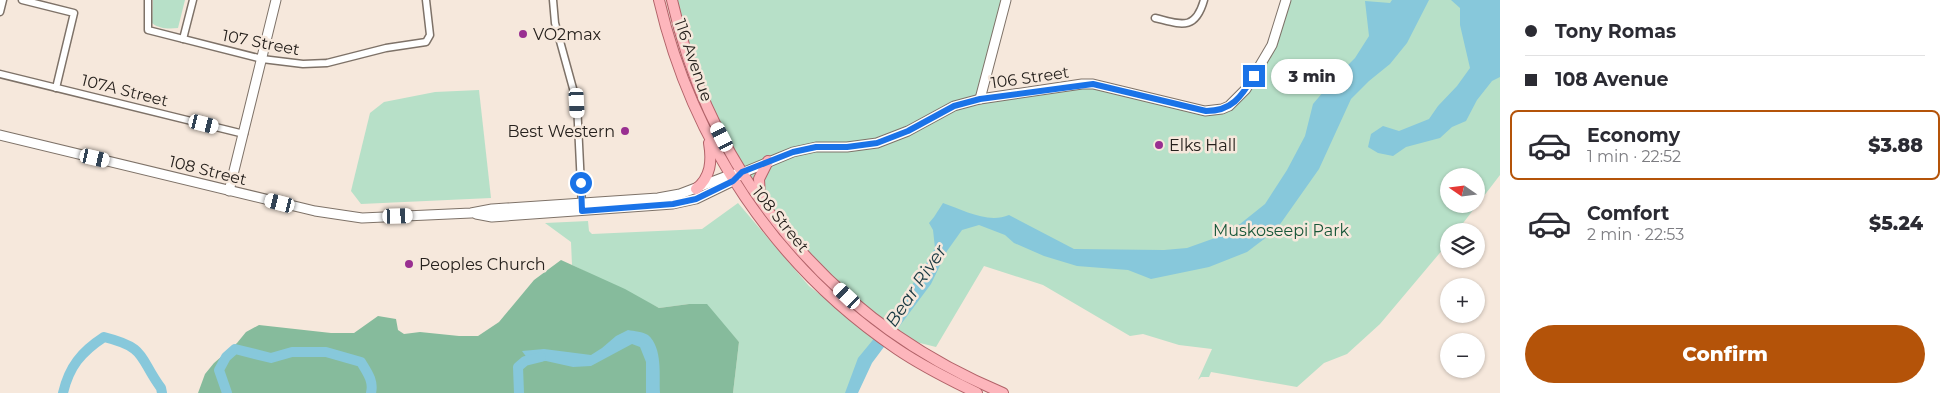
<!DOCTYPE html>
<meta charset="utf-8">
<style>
body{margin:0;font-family:Montserrat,sans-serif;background:#f7f7f7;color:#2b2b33;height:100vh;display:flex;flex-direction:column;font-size:19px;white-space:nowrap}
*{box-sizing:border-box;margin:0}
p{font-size:16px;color:#7c7c81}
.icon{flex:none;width:28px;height:28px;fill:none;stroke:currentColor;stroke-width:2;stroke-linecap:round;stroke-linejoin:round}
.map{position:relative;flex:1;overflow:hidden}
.details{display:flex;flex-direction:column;background:#fff;width:450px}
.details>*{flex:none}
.banner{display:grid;align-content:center;height:110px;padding:0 25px;background:#fff}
.needle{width:32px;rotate:284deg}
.fabs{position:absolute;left:1440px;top:168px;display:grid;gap:10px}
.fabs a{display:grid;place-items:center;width:45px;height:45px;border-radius:50%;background:#fff;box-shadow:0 1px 4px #0004;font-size:25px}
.end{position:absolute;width:22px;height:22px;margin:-11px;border:6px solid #1a73e8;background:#fff;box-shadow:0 0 0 2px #fff}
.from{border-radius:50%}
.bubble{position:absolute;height:35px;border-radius:18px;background:#fff;box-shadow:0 1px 4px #0004;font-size:16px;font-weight:800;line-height:35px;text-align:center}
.car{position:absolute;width:15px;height:30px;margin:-15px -8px;border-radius:6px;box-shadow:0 0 4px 1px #0007;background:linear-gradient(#fff 24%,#345 0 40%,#fff 0 76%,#345 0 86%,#fff 0)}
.banner b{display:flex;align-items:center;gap:18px;height:48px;font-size:19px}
.banner b+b{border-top:1px solid #e1e1e2}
.banner i{width:12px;height:12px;background:#2b2b33}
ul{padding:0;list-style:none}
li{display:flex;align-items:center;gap:15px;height:70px;margin:0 10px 8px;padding:0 15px;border:2px solid transparent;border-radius:8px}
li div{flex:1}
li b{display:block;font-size:19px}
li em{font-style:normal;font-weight:800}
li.on{border-color:#b45309}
li>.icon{width:45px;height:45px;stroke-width:1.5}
.cta{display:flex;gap:10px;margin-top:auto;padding:10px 25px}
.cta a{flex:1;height:58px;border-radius:30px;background:#b45309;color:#fff;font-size:20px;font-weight:800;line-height:58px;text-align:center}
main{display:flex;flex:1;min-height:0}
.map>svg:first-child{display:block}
.green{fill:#b7e0c8;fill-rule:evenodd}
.forest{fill:#86bb9c}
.water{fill:#87c8db}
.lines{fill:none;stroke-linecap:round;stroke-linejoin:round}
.river{stroke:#87c8db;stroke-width:10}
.street-casing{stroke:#7e7268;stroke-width:9}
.secondary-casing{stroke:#7e7268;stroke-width:11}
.primary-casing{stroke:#b16268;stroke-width:12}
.street{stroke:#fff;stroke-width:6}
.secondary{stroke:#fff;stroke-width:9}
.primary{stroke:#fdb6bc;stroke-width:10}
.route{stroke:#1a73e8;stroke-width:6}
.poi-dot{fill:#992f91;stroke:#f6e8dc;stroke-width:2}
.labels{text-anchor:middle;stroke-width:5;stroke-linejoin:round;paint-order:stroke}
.poi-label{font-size:16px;fill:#26211d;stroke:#f6e8dc;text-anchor:start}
.street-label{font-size:16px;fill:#26211d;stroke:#f6e8dc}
.park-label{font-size:16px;fill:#185739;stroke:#f6e8dc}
.water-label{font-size:18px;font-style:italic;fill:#193942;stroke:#f6e8dc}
</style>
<main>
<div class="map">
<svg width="1500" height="393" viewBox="0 0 1500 393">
<rect width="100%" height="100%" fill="#f6e8dc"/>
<!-- green -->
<g class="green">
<path d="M153,0H185L178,28C169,29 159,29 152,23Z"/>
<path d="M672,0H1002L975,106L1062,82L1079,81L1199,110L1229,104L1242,90L1276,39L1287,0H1500V175L1457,231H1449V242L1380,324L1347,354L1324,363L1297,387L1211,372L1209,377H1201L1198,380L1212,349L1179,345L1143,334L1130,336L1043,285L984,266L936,347L916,342L875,314L819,266L733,157L722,137ZM1449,176H1476V204H1449Z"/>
<polygon points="479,90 491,198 361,204 351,191 370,113 384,102 435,92"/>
<polygon points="738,203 809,286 880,341 854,393 733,393 739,342 728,330 689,304 659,308 572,265 571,242 545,223 588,221 589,231 592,234 702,229"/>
</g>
<!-- forest -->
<polygon class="forest" points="561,260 625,289 659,308 689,304 707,304 739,342 733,393 198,393 205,374 214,363 237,343 246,332 259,325 331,333 354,333 378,316 396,319 398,330 404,334 420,332 459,336 478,336 499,322 534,280"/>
<!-- water -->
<g class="water">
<path d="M1392,0H1429L1407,43L1390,64L1369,81L1351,99L1319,169L1276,230L1247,252L1209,267L1151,279L1128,270L1077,266L1044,256L1014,243L1005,235L979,225L962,230L947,251L931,284L872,363L858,393H845L858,358L872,341L922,271L935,248L933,230L929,223L934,217L943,203C963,210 988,224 1009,215L1074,249L1164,250L1187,248L1215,238L1240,224L1265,204L1287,170L1305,136L1313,104L1334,79L1355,58L1369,36L1365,1L1390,3Z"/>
<polygon points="1451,0 1500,0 1500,77 1492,81 1477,100 1466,121 1452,127 1440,138 1406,147 1393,156 1378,153 1368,147 1371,134 1383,126 1399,131 1429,119 1438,106 1457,86 1470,68 1460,25 1460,8"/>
<path d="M628,330C634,331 643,332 648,335C663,348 659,376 660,393H646V362L640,347L632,344L591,366L573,367L546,361L530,362L522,351L544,349L591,355L602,348L616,336Z"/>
</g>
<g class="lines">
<!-- river -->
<g class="river">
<path d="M63,393C69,367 81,352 104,337C148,348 138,357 161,388L162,393"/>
<path d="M227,393L219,370L226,357L235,349L271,358L292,352H326L361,362C367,372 374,381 371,393"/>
<polyline points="519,393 518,367 525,361 541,357"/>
</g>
<!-- street casing -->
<g class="street-casing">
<g id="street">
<polyline points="22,0 74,13 56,88"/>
<polyline points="148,0 148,30 262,59 303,64 327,63 386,48 426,42 430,35 426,0"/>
<polyline points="553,0 555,23 577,103 582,207"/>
<polyline points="0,12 3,0"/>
<path d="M1155,18C1180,24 1195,32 1204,0"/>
<polyline points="183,39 193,0"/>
<polyline points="0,74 244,134"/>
</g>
</g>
<!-- secondary casing -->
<g class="secondary-casing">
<g id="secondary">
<polyline points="980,99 1006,0"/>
<polyline points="0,135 315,211 362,218 471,213 492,209 658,198 680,194 730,175 742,173 793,152 816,147 847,147 877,143 908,131 954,106 980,99 1082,84 1093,84 1205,111 1222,109 1229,106 1246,89 1272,45 1286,0"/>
<polyline points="229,191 276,0"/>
<polyline points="476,214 492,217 673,204 696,199 733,181 738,176"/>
</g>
</g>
<!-- primary casing -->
<g class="primary-casing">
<g id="primary">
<path d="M659,0C692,142 776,267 897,349C922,366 950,380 977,393"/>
<path d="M672,0C712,179 834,323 1003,393"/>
<path d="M696,189C711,177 712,161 709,143"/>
<polyline points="760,198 759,179 768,161"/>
</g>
</g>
<!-- street -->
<use href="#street" class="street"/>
<!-- secondary -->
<use href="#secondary" class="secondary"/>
<!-- primary -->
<use href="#primary" class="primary"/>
</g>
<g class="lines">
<!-- route -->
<path class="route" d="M581,183L582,211L673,204L696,199L733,181L742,172L793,152L816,147H847L877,143L908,131L954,106L980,99L1093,84L1206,111C1232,111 1241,97 1254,76"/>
</g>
<!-- markers -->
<g class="poi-dot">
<circle cx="523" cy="34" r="5"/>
<circle cx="625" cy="131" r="5"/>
<circle cx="1159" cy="145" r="5"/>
<circle cx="409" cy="264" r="5"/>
</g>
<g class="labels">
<!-- poi labels -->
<g class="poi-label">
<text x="533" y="40">VO2max</text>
<text x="615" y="137" text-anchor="end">Best Western</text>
<text x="1169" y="151">Elks Hall</text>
<text x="419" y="270">Peoples Church</text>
</g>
<!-- street labels -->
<g class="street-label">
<text transform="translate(261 42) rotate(11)" y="6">107 Street</text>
<text transform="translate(694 60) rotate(71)" y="6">116 Avenue</text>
<text transform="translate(1030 77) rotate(-8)" y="6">106 Street</text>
<text transform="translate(125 90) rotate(14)" y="6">107A Street</text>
<text transform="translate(208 170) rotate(14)" y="6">108 Street</text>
<text transform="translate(781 219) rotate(51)" y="6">108 Street</text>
</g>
<!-- park labels -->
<g class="park-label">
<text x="1281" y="236">Muskoseepi Park</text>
</g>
<!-- water labels -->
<g class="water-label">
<text transform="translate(916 286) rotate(-56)" y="6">Bear River</text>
</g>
</g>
</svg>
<div class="fabs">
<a><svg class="needle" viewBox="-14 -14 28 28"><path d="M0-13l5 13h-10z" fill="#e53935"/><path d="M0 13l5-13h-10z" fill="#7c7c81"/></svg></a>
<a><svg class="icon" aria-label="layers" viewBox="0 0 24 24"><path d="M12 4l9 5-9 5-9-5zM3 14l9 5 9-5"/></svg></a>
<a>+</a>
<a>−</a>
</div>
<i class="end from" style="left:581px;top:183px"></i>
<i class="end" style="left:1254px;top:76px"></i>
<div class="bubble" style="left:1271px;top:59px;width:82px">3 min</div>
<i class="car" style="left:577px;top:103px;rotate:177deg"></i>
<i class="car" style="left:204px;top:124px;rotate:104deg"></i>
<i class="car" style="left:722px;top:137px;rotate:333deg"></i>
<i class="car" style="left:95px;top:158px;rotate:103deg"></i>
<i class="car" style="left:280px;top:203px;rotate:284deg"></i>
<i class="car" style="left:398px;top:216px;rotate:88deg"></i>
<i class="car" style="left:847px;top:296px;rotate:313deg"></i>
</div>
<section class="details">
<div class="banner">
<b><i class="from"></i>Tony Romas</b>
<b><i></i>108 Avenue</b>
</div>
<ul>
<li class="on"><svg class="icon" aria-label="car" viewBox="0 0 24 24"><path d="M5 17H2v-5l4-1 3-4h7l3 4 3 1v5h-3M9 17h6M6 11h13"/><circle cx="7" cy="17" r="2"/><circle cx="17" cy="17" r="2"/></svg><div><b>Economy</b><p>1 min · 22:52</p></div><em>$3.88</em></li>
<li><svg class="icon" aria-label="car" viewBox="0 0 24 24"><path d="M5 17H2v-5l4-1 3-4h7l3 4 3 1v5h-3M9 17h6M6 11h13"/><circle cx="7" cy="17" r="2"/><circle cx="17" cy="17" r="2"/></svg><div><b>Comfort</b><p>2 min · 22:53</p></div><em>$5.24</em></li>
</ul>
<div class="cta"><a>Confirm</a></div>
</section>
</main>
